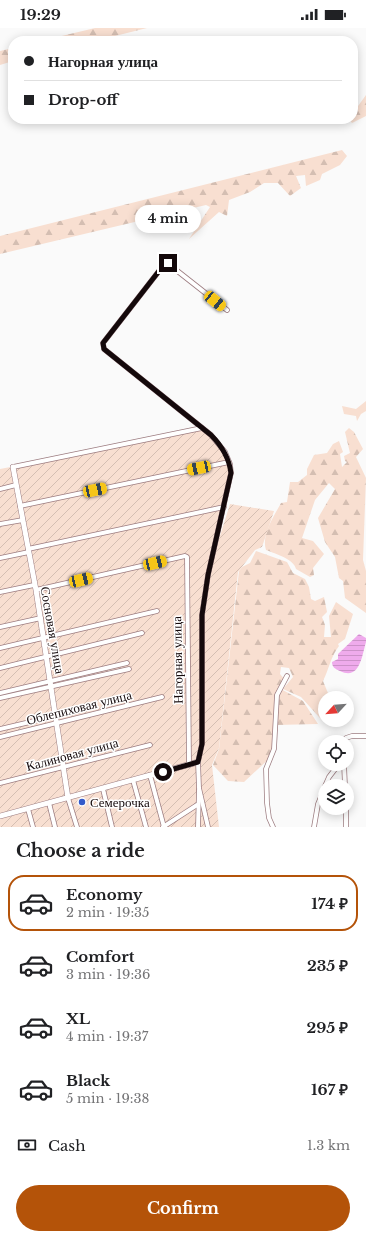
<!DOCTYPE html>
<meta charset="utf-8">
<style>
body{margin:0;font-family:"Libre Baskerville",serif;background:#f2f2f2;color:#202124;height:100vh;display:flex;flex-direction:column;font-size:15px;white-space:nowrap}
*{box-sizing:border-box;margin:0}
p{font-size:13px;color:#757577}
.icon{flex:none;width:22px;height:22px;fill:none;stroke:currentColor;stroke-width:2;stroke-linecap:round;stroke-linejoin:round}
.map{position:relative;height:799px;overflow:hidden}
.drawer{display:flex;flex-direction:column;background:#fff;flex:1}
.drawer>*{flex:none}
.hud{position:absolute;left:8px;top:8px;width:350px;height:88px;border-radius:16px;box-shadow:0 2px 10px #0003;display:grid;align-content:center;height:88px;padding:0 16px;background:#fff}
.needle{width:26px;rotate:244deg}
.buttons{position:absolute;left:318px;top:663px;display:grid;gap:8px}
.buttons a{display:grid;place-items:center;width:36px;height:36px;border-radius:50%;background:#fff;box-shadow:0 2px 10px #0003;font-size:20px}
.end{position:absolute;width:18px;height:18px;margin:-9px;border:5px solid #14090b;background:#fff;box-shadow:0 0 0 2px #fff}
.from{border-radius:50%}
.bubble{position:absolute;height:28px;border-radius:14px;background:#fff;box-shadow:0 2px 10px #0003;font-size:13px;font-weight:700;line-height:28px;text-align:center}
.car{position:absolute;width:12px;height:24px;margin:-12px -6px;border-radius:5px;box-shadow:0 0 3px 1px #0007;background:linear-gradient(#f5c518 24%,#345 0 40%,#f5c518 0 76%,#345 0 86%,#f5c518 0)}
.hud b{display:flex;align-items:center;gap:14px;height:38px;font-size:15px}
.hud b+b{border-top:1px solid #e0e0e0}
.hud i{width:10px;height:10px;background:#202124}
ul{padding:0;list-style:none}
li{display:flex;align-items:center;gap:12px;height:56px;margin:0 8px 6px;padding:0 8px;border:2px solid transparent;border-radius:16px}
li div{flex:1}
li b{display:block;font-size:15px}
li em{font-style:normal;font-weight:700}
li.on{border-color:#b45309}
li>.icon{width:36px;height:36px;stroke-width:1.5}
h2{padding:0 16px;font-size:18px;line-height:48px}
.pay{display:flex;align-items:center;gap:10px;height:44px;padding:0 16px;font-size:15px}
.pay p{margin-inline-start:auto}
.cta{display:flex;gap:8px;margin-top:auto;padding:8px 16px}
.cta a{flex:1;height:46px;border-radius:24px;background:#b45309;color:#fff;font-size:16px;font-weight:700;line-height:46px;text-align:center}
.status{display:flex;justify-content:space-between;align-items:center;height:28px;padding:0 20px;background:#fff;direction:ltr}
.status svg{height:11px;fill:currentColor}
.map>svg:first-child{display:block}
.grass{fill:#f8dfd1}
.forest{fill:url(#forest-firs)}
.garden{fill:url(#garden-furrows)}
.water{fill:url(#water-rules)}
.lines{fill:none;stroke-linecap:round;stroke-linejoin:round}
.minor-casing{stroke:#9d7d81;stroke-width:5.5}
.tertiary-casing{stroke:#9d7d81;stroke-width:6}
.minor{stroke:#fff;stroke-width:4}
.tertiary{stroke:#fff;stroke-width:5}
.route{stroke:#14090b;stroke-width:5}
.poi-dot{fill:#335aca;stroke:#fff;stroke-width:1.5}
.labels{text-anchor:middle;stroke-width:3;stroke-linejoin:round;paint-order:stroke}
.street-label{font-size:13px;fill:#14090b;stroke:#fff}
.poi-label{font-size:13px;fill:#14090b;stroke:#fff;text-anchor:start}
</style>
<div class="status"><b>19:29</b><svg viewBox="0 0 49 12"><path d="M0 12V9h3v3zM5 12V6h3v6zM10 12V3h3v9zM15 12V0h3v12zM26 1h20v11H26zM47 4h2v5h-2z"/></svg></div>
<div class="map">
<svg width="366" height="799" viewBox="0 0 366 799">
<defs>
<pattern id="forest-firs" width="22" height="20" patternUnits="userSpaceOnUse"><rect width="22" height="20" fill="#f8dfd1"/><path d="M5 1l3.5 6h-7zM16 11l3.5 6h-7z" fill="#d4beb2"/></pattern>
<pattern id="garden-furrows" width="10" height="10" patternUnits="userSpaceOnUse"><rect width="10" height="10" fill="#f8dfd1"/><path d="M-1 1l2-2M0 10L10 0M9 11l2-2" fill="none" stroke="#d4beb2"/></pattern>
<pattern id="water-rules" width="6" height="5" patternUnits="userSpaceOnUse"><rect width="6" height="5" fill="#efabec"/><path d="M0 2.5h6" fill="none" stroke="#cc92c9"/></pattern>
</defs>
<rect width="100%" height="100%" fill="#fafafa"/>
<!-- grass -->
<polygon class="grass" points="366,373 366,383 361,386 357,393 356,388 344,386 342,378 356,381"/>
<!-- forest -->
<g class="forest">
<polygon points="95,0 147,0 95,13 41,13"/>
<polygon points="13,20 13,33 0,37 0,23"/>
<polygon points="366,67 366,88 352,95 349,91 353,91 353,85"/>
<polygon points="342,122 347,128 340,137 322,146 320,152 306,158 305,147 296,148 301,160 290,168 278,155 264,155 250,164 229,172 227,188 219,184 189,211 210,179 206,177 0,226 0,208"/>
<path d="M349,400L354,404L363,421L356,429L366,450L363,532L366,543V585L345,570L343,553L339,550L335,529L325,514L318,490L335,461L329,455L315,472L302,510L313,513L324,526L313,540L314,547L310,549L296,541C294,531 276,526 266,522C261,507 274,488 281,475L287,474L290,454H298L307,447V441L314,427L327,425L333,416L339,413L343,424L340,426L342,439L347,434L345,433L344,428L350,425L345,404Z"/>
<path d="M256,523L287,534L293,545L305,551L309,559L311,571L315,573L324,569L327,584L322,589L325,597L324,609H331L329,588L336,574L353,586L345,611L338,616L339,618C331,628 329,641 323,653L330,670H325L324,693L319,689L301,669L283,661L293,649L289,640L281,639L280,646L285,652L279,660L303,673L318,696L276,697L272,728L244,754L228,753L213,737L219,721L239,543L242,539L250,535Z"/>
</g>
<!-- garden -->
<path class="garden" d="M202,402C218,413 229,428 230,449L214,514L209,554L214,527L230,476L274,483L262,519L255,522L238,544L219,720L212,737L219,799H0V441Z"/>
<!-- water -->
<path class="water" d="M359,606L366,610V614C362,627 360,653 340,643C335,641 332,639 332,634L338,631V626Z"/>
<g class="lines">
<!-- minor casing -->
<g class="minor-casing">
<g id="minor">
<polyline points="13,439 202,400"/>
<polyline points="0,461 16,457"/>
<polyline points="20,478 229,434"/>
<polyline points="0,496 23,492"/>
<polyline points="28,521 224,479"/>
<polyline points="0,530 29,524"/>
<polyline points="36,562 185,528 187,529 189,736"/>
<polyline points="0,564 34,557"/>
<polyline points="0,599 41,590"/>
<polyline points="0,620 157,583"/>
<polyline points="0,640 142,605"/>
<polyline points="0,665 127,635"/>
<polyline points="0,670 129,641"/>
<polyline points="0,701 81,682"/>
<polyline points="0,709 162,669"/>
<polyline points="345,714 346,710 352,708 366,708"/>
<polyline points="344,736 345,758"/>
<polyline points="150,747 164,799"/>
<polyline points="133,752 146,799"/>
<polyline points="0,755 150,717"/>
<polyline points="325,758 329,749 339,736"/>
<polyline points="103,761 112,799"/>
<polyline points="68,770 77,799"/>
<polyline points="49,775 55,799"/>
<polyline points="346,780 346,799"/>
<polyline points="28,781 33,799"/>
<polyline points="163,799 197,777"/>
<polyline points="198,799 199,762"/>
<polyline points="208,799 199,760 198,734 202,716 202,587 208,547 231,445 230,436 225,424 211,407 104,321 103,315 166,234 227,282"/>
<polyline points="273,799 269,790 267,775 266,741 274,721 277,667 287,648"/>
<polyline points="314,799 318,776 325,759"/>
</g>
</g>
<!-- tertiary casing -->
<g class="tertiary-casing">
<g id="tertiary">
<polyline points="13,439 36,562 68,770"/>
<polyline points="0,788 198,734"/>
</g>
</g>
<!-- minor -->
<use href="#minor" class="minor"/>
<!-- tertiary -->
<use href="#tertiary" class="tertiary"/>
</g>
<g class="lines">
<!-- route -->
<path class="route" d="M163,744L198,734L202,716V587L208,547L231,445C229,429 222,418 211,407L104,321L103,315L166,234L168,235"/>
</g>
<!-- markers -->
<circle class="poi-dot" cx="82" cy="774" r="4"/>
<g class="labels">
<!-- street labels -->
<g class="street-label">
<text transform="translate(53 602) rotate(80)" y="5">Сосновая улица</text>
<text transform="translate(177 632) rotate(-91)" y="5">Нагорная улица</text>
<text transform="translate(79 679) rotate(-14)" y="5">Облепиховая улица</text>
<text transform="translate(72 726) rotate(-15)" y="5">Калиновая улица</text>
</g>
<!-- poi labels -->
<g class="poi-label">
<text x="90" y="779">Семерочка</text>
</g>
</g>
</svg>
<div class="buttons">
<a><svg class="needle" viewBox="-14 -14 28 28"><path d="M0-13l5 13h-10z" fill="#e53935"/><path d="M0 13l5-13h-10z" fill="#757577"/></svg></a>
<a><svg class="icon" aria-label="locate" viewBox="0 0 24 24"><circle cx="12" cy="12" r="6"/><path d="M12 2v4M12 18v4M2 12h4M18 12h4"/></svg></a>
<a><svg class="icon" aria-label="layers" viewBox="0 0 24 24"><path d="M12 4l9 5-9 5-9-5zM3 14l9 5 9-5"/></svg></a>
</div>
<i class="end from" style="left:163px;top:744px"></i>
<i class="end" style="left:168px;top:235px"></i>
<div class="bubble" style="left:135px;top:177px;width:66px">4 min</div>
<i class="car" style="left:215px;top:273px;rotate:129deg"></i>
<i class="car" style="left:199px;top:440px;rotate:258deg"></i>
<i class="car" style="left:95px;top:462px;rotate:78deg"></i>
<i class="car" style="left:155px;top:535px;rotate:77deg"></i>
<i class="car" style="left:81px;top:552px;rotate:77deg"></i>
<div class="hud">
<b><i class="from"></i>Нагорная улица</b>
<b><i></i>Drop-off</b>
</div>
</div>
<section class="drawer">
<h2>Choose a ride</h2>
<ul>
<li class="on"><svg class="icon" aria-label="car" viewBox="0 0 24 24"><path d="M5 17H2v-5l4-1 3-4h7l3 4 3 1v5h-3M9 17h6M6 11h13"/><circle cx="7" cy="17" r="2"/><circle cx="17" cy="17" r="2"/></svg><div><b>Economy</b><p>2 min · 19:35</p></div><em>174 ₽</em></li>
<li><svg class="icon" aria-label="car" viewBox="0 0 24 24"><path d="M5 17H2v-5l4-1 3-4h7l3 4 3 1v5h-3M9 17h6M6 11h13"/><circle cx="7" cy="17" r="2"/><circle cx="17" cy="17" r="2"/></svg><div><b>Comfort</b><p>3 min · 19:36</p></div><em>235 ₽</em></li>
<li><svg class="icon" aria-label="car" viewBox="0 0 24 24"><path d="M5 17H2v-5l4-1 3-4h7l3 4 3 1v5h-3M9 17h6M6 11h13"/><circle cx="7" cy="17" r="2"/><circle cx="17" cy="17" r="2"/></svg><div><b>XL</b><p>4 min · 19:37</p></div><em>295 ₽</em></li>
<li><svg class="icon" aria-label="car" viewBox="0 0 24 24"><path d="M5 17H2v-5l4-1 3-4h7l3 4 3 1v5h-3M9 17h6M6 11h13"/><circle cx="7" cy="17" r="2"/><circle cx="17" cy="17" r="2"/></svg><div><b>Black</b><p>5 min · 19:38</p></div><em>167 ₽</em></li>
</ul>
<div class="pay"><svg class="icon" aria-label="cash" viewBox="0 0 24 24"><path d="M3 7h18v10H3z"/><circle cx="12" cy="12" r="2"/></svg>Cash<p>1.3 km</p></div>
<div class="cta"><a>Confirm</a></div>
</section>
